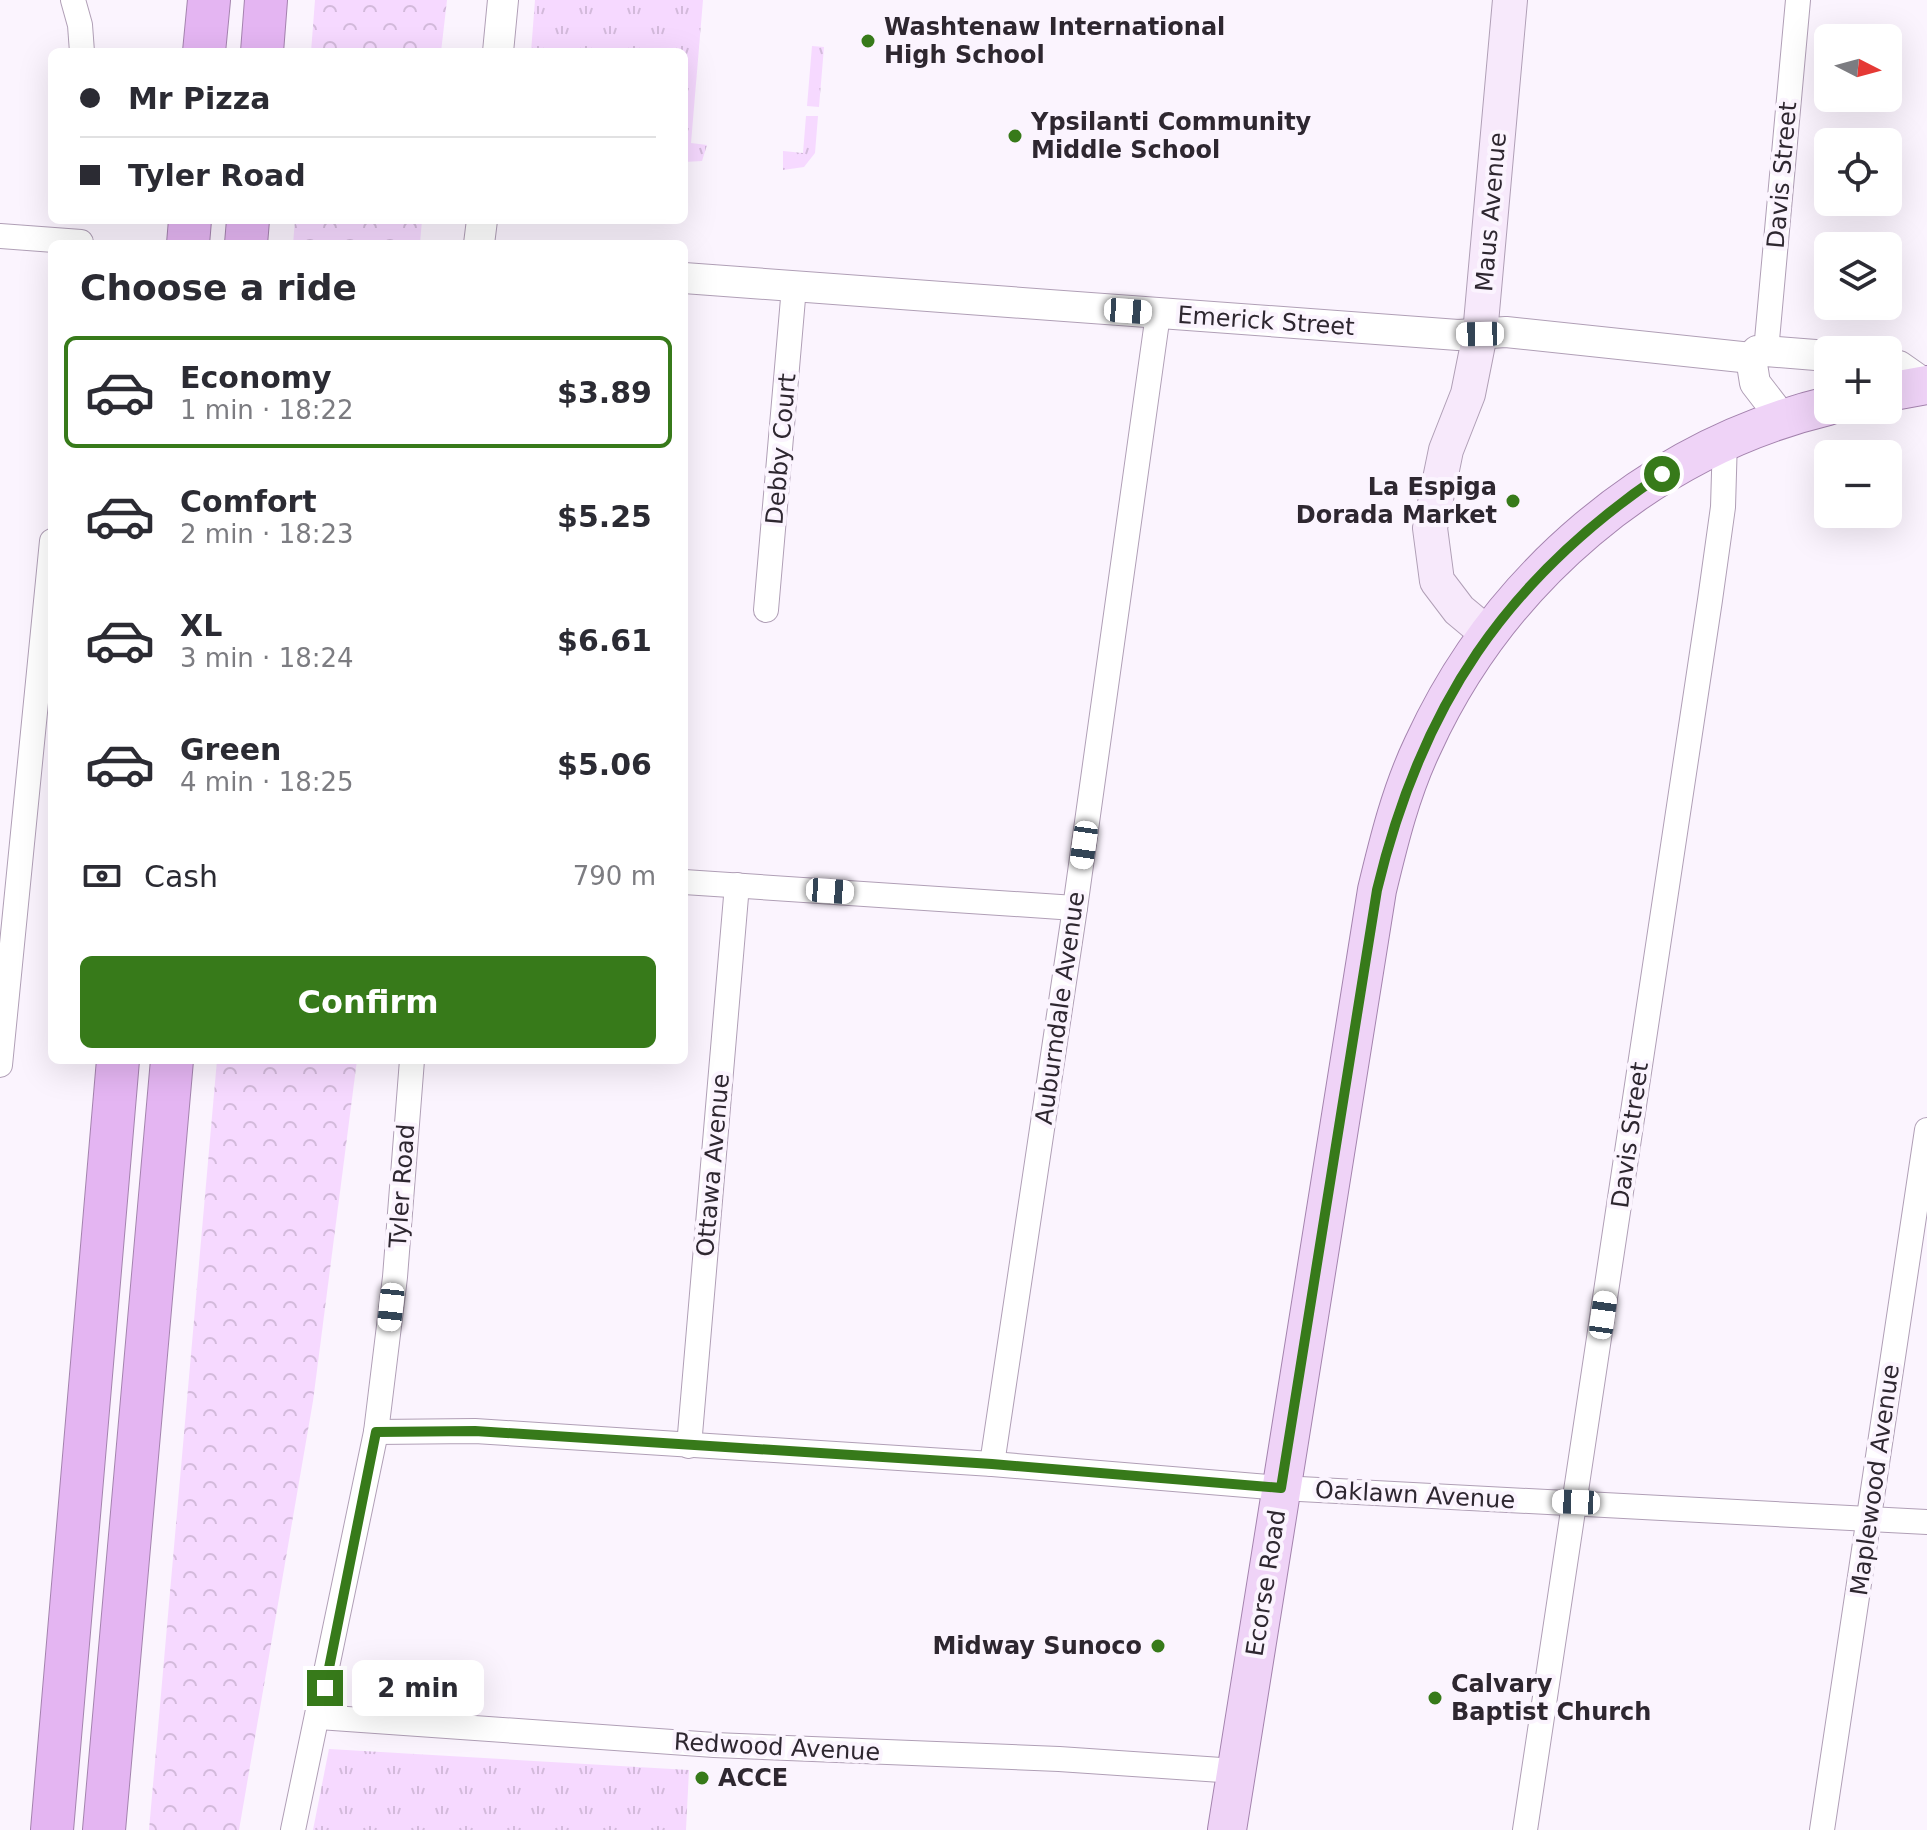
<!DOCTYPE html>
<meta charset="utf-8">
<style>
body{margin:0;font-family:"DejaVu Sans",sans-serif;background:#f2f2f3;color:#2b2b33;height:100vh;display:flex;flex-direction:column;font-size:30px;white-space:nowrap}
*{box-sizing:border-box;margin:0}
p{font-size:26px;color:#7c7c81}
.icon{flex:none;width:44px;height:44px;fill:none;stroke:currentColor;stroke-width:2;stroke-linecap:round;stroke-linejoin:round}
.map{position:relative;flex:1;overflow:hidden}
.drawer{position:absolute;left:48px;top:240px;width:640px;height:824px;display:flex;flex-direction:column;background:#fff;border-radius:12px;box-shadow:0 8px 32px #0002}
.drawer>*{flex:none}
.top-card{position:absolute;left:48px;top:48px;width:640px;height:176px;border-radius:12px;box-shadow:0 8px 32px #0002;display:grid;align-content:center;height:176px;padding:0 32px;background:#fff}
.needle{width:52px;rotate:96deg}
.controls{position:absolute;left:1814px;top:24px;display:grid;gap:16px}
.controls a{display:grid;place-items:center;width:88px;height:88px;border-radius:12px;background:#fff;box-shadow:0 8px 32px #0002;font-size:40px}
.end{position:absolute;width:36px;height:36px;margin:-18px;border:10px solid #377a1a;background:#fff;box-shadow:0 0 0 4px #fff}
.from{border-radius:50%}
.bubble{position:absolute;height:56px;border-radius:12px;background:#fff;box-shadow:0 8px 32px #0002;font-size:26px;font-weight:600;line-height:56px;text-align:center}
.car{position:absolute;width:24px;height:48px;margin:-24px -12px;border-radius:10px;box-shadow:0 0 6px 2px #0007;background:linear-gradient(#fff 24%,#345 0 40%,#fff 0 76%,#345 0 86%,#fff 0)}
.top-card b{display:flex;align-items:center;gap:28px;height:76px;font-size:30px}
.top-card b+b{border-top:2px solid #e1e1e2}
.top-card i{width:20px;height:20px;background:#2b2b33}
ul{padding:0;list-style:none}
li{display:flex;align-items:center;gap:24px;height:112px;margin:0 16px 12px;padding:0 16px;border:4px solid transparent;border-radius:12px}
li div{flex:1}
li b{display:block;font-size:30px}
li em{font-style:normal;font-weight:600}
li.active{border-color:#377a1a}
li>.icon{width:72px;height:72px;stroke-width:1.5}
h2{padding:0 32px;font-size:36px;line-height:96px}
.pay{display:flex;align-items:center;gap:20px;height:88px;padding:0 32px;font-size:30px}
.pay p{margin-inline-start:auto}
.primary-button{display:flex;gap:16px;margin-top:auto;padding:16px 32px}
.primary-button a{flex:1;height:92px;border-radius:12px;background:#377a1a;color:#fff;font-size:32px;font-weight:600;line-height:92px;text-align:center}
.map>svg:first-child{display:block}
.grass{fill:url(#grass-tufts)}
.forest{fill:url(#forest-crowns)}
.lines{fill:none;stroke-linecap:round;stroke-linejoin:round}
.minor-casing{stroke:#b09fb6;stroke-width:26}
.tertiary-casing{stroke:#b09fb6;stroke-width:32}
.secondary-casing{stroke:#b09fb6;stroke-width:36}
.primary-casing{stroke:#a483ae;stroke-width:40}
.motorway-casing{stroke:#a483ae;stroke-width:44}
.minor{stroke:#fff;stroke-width:24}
.tertiary{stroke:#fff;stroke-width:30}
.secondary{stroke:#f7e9fb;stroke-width:34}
.primary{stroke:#efd3f7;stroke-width:38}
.motorway{stroke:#e4b5f2;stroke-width:42}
.route{stroke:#377a1a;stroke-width:10}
.poi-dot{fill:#377a1a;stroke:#fbf4fe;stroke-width:3}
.labels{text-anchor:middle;stroke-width:8;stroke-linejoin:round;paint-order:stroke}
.poi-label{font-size:24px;font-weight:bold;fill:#2e2730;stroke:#fbf4fe;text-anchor:start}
.street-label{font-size:24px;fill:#2e2730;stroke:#fbf4fe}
</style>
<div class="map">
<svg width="1927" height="1830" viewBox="0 0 1927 1830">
<defs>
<pattern id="grass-tufts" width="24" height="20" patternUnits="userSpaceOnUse" patternTransform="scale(2)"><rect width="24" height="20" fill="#f6d9ff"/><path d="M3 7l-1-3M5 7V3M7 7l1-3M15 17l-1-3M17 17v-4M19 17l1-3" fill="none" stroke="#d3badb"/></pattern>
<pattern id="forest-crowns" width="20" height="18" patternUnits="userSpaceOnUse" patternTransform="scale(2)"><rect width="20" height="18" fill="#f6d9ff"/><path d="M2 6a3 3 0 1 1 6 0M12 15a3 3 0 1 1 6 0" fill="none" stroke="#d3badb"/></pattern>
</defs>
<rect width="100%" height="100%" fill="#fbf4fe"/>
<!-- grass -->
<g class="grass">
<polygon points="535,0 703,0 691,143 707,145 702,161 684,162 684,52 531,52"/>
<polygon points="812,46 824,47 819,107 807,106"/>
<polygon points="806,116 818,116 815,153 804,167 783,170 783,151 803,153"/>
<polygon points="329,1749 689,1770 686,1830 313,1830"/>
</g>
<!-- forest -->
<g class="forest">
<polygon points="315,0 447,0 441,52 311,52"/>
<polygon points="295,220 422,220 420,244 293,244"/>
<polygon points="217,1060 357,1060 313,1401 239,1830 149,1830"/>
</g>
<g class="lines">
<!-- minor casing -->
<g class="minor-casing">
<g id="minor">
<polyline points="73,0 80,25 82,52"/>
<polyline points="0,236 81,242"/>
<polyline points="1766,351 1798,0"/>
<polyline points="766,610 794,287"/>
<polyline points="684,882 1075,908"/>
<polyline points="0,1065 52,541"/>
<polyline points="376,1432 475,1431 992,1464 1281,1488 1927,1522"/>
<polyline points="689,1446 737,885"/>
<polyline points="992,1464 1075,908 1158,314"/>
<polyline points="319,1717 714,1745 1059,1759 1236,1771"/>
<polyline points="293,1830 376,1432 395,1277 412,1060"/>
<polyline points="1525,1830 1710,600 1723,507 1725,439"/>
<polyline points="1822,1830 1927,1130"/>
</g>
</g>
<!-- tertiary casing -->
<g class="tertiary-casing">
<g id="tertiary">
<polyline points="498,52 503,0"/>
<polyline points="479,244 482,220"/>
<polyline points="684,278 1458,335 1506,332 1751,358"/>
<polyline points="1888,364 1899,366 1926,385"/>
<polyline points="1782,418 1755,383 1751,358 1757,351 1766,351 1828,356"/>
</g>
</g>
<!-- secondary casing -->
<g class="secondary-casing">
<polyline id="secondary" points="1489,635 1459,610 1437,581 1430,528 1446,450 1468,394 1480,334 1510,0"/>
</g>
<!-- primary casing -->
<g class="primary-casing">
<g id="primary">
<polyline points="1888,392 1927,385"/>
<path d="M1227,1830L1377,890C1389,840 1401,791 1423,745C1499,579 1650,449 1828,406"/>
</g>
</g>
<!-- motorway casing -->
<g class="motorway-casing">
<g id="motorway">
<polyline points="204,52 209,0"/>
<polyline points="262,52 266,0"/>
<polyline points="188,244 190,220"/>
<polyline points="246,244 248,220"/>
<polyline points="52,1830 118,1060"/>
<polyline points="104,1830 172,1060"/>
</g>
</g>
<!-- minor -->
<use href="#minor" class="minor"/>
<!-- tertiary -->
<use href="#tertiary" class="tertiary"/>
<!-- secondary -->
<use href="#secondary" class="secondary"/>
<!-- primary -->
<use href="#primary" class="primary"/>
<!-- motorway -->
<use href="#motorway" class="motorway"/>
</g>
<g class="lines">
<!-- route -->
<path class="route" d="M325,1688L376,1432L475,1431L992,1464L1281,1488L1377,890C1421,706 1505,580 1662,474"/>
</g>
<!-- markers -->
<g class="poi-dot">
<circle cx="868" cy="41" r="8"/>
<circle cx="1015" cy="136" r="8"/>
<circle cx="1513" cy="501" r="8"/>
<circle cx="1158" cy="1646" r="8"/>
<circle cx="1435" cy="1698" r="8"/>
<circle cx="702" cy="1778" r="8"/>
</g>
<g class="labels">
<!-- poi labels -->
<g class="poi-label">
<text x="884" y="35">Washtenaw International<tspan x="884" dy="28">High School</tspan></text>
<text x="1031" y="130">Ypsilanti Community<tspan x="1031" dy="28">Middle School</tspan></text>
<text x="1497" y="495" text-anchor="end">La Espiga<tspan x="1497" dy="28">Dorada Market</tspan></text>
<text x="1142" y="1654" text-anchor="end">Midway Sunoco</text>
<text x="1451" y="1692">Calvary<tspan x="1451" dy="28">Baptist Church</tspan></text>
<text x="718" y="1786">ACCE</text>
</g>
<!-- street labels -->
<g class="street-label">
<text transform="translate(1782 175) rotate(-85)" y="8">Davis Street</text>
<text transform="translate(1491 212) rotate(-85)" y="8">Maus Avenue</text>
<text transform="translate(1266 321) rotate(4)" y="8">Emerick Street</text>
<text transform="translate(781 449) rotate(-85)" y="8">Debby Court</text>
<text transform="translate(1060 1008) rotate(-82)" y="8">Auburndale Avenue</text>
<text transform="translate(1630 1135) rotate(-82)" y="8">Davis Street</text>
<text transform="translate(713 1165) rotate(-85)" y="8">Ottawa Avenue</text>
<text transform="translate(402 1186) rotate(-86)" y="8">Tyler Road</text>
<text transform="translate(1875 1480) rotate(-82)" y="8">Maplewood Avenue</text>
<text transform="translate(1415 1495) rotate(3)" y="8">Oaklawn Avenue</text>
<text transform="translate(1266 1583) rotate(-81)" y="8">Ecorse Road</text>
<text transform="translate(777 1747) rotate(3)" y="8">Redwood Avenue</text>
</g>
</g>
</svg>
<div class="controls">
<a><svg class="needle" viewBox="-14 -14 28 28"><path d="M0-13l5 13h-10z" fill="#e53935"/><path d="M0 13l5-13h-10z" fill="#7c7c81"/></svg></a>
<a><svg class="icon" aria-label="locate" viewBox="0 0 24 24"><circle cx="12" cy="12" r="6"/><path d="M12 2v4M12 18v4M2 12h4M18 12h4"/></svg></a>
<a><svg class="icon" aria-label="layers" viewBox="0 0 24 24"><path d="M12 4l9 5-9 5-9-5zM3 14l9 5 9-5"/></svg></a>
<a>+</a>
<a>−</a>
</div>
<i class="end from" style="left:1662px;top:474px"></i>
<i class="end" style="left:325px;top:1688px"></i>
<div class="bubble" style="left:352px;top:1660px;width:132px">2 min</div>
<i class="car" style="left:1128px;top:311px;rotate:94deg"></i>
<i class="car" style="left:1480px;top:334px;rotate:269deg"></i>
<i class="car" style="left:1084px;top:845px;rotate:188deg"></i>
<i class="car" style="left:830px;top:891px;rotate:94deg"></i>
<i class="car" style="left:391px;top:1307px;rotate:186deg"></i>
<i class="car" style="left:1603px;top:1315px;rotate:8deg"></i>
<i class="car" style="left:1576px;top:1502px;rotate:272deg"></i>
<div class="top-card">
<b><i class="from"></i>Mr Pizza</b>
<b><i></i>Tyler Road</b>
</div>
<section class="drawer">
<h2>Choose a ride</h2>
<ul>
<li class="active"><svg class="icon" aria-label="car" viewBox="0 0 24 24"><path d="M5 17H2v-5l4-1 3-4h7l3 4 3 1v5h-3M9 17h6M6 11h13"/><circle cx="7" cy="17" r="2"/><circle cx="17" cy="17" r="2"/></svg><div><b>Economy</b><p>1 min · 18:22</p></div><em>$3.89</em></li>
<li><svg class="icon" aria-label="car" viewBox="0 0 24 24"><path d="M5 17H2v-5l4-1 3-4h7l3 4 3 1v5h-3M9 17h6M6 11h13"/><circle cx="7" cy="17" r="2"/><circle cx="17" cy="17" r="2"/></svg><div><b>Comfort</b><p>2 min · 18:23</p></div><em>$5.25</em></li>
<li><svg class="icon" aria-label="car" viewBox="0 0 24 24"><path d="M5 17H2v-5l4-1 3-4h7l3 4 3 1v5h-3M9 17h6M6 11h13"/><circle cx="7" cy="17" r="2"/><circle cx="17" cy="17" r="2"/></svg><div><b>XL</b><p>3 min · 18:24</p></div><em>$6.61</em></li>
<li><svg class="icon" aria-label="car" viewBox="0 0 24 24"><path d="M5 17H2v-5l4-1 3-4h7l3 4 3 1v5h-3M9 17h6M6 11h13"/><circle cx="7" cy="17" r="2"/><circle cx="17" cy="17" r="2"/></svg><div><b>Green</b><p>4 min · 18:25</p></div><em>$5.06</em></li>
</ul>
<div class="pay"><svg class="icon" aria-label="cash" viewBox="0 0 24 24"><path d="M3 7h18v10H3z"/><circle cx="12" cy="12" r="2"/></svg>Cash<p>790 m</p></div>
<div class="primary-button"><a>Confirm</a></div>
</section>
</div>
